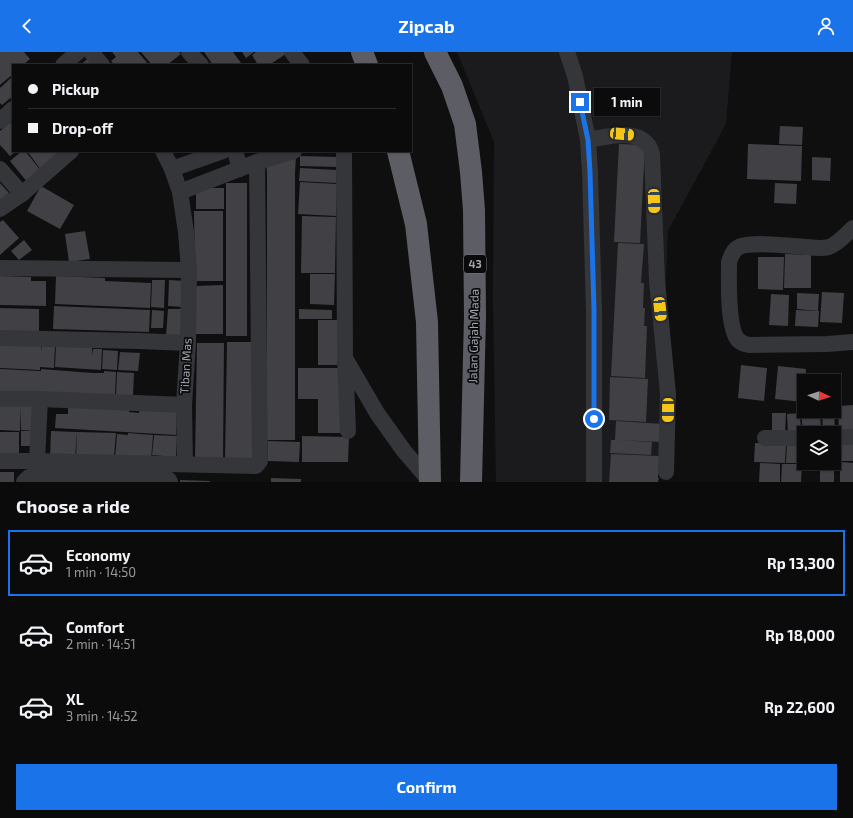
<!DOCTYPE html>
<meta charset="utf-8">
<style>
body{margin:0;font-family:"Exo 2",sans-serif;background:#19191a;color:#f1f3f6;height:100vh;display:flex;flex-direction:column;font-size:15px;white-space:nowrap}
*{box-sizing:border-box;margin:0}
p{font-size:13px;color:#9a9b9d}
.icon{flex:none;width:22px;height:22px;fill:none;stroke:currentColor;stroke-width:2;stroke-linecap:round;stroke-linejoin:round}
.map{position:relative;height:430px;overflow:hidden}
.side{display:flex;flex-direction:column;background:#0b0b0c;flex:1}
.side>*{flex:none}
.top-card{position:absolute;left:12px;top:12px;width:400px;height:88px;border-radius:0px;box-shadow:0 1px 3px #0004,0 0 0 1px #2b2b2d;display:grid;align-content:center;height:88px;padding:0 16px;background:#0b0b0c}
.needle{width:26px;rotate:94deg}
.controls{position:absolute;left:797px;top:322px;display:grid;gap:8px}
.controls a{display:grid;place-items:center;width:44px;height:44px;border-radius:0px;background:#0b0b0c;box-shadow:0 1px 3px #0004,0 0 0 1px #2b2b2d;font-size:20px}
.end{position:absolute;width:18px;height:18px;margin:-9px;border:5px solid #1a73e8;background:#fff;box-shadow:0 0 0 2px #fff}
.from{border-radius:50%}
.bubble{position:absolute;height:28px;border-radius:0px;background:#0b0b0c;box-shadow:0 1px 3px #0004,0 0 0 1px #2b2b2d;font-size:13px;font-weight:700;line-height:28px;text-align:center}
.car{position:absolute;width:12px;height:24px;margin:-12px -6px;border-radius:5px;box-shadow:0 0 3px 1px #0007;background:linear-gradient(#f5c518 24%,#345 0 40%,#f5c518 0 76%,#345 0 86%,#f5c518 0)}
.top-card b{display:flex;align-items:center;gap:14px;height:38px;font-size:15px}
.top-card b+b{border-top:1px solid #2b2b2d}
.top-card i{width:10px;height:10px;background:#f1f3f6}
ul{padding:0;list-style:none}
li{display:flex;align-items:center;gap:12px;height:66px;margin:0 8px 6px;padding:0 8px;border:2px solid transparent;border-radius:0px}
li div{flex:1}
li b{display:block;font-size:15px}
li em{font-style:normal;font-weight:700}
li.current{border-color:#1a73e8}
li>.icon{width:36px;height:36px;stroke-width:1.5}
h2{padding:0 16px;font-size:18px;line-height:48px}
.primary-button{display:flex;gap:8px;margin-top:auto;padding:8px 16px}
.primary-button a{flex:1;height:46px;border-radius:0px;background:#1a73e8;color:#fff;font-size:16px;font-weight:700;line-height:46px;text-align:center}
header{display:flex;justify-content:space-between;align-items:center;height:52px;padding:0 16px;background:#1a73e8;color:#fff;font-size:18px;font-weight:700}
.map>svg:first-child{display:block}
.built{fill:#1b1b1d}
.building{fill:#414145}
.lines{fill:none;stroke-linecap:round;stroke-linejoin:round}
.minor{stroke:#353639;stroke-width:16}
.highway{stroke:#5d5e65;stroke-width:22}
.route{stroke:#1a73e8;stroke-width:5}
.labels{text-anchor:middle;stroke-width:3.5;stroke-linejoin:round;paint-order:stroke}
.shield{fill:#0a0a0b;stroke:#74767e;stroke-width:1}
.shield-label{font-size:11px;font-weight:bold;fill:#a2a5af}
.street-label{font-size:12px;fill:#a2a5af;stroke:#0a0a0b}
</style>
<header><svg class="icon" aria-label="back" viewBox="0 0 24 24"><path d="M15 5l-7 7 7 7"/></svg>Zipcab<svg class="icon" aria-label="person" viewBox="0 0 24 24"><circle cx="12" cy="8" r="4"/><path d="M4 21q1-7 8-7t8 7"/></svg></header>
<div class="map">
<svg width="853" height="430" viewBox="0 0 853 430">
<rect width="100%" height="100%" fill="#0f0f10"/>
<!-- built -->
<polygon class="built" points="457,0 732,0 726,72 668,179 658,430 496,430 493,247 494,90"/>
<!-- building -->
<g class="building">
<polygon points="0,0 24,0 30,7 23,13 13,13 13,22 0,33"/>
<polygon points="112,0 138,0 149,13 115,13 111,9 116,5"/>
<polygon points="141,0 179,0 181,2 167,13 152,13"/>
<polygon points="204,0 233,0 241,11 239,13 213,13"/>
<polygon points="242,0 254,0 246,6"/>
<polygon points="256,0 289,0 269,13 258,13 252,3"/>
<polygon points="90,5 96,13 80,13"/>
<polygon points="13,24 13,44 2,53 0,51 0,36"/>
<polygon points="13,68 13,99 16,99 10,104 0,93 0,79"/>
<polygon points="780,74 803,75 802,93 779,92"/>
<polygon points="619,92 645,93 640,191 614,190"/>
<polygon points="748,92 802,94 801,129 747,127"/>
<polygon points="22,99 25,99 42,120 28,131 10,109"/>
<polygon points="27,99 65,99 41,118"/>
<polygon points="296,104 295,121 295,388 267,388 267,121 266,111"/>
<polygon points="300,104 338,105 337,115 300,114"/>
<polygon points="812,105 831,106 830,129 812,128"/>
<polygon points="300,116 337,118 336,131 299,129"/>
<polygon points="300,130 337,132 336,164 298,162"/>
<polygon points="0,131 9,141 0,148"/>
<rect x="226" y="131" width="21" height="153"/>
<polygon points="775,131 797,132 796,152 774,151"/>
<polygon points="41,134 74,153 60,177 27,159"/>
<rect x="196" y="136" width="28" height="21"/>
<polygon points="194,159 223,159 223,229 195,229"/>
<polygon points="302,164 336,165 335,221 301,221"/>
<polygon points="3,168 19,186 0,203 0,170"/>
<polygon points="85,179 90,207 69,210 65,182"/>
<polygon points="24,188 32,198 19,208 11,199"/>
<polygon points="618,191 644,192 641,231 644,231 643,256 645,256 644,274 647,274 645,326 611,324"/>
<polygon points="785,202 811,203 811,236 784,236"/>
<polygon points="758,205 784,205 783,238 758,237"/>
<polygon points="310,222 335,222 334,253 310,252"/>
<polygon points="0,224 31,225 31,229 46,229 46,254 0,253"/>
<polygon points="56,224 105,226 105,229 151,231 150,256 55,252"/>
<polygon points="152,228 165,228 164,256 151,255"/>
<polygon points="169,228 185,229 184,255 168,254"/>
<polygon points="223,233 223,282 194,282 194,234"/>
<polygon points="822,240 844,241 842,271 820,270"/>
<polygon points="797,241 819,242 818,259 797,257"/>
<polygon points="771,242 789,243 788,274 769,273"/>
<polygon points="54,254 150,258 149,280 53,277"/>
<polygon points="0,256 39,257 39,281 0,281"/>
<polygon points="168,257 184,257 183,284 166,284"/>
<polygon points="299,257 332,258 332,267 299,267"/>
<polygon points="152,258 164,259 163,276 151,276"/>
<polygon points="796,258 819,259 818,275 795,274"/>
<polygon points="318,268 338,268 337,313 318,313"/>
<polygon points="227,290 254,290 252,407 225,407"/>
<polygon points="0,291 41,293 41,300 42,292 55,293 54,316 40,315 40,318 0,316"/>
<polygon points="197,291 224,291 223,406 195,406"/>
<polygon points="56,292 92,295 92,304 93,297 102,297 101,318 55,315"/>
<polygon points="103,298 118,299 117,318 102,317"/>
<polygon points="120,300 140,301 138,319 118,318"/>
<polygon points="741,313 767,316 764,349 738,346"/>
<polygon points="778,314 806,317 805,329 804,329 803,350 775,347"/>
<polygon points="298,316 342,316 341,381 318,381 318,347 298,347"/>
<polygon points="0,317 41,319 41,317 93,321 104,321 104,319 116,320 115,344 0,340"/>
<polygon points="117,320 134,321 133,344 116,343"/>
<polygon points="610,325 648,327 646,370 609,368"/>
<polygon points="853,353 853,378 839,379 838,354"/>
<polygon points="21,354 20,379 0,378 0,355"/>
<polygon points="21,355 36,355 35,379 21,378"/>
<polygon points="68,355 129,356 129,360 139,361 140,356 177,359 176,383 55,376 56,362 68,362"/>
<polygon points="820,359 821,379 803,381 801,360"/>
<polygon points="822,359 834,359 835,380 823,380"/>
<polygon points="772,361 786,361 785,383 772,382"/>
<polygon points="800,361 801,381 788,381 787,362"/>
<polygon points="616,369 664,372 663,390 617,388 652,390 651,403 610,401 611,388 615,388"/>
<rect x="21" y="379" width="15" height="15"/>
<polygon points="51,379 77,380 75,407 50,406"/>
<polygon points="0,380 19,380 19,406 0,405"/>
<polygon points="77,380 116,381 114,405 76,406"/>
<polygon points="128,381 153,383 151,408 115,407 117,382 128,383"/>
<polygon points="154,383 177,384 176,405 152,403"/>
<polygon points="302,384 349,385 348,410 302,410"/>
<polygon points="268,389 300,390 299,410 268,409"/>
<polygon points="853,389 853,409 842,409 842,410 853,411 853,430 840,430 840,410 834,410 834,391"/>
<polygon points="755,391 786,392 785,411 754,410"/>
<polygon points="787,391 800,392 800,411 786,411"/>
<rect x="801" y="392" width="3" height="19"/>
<polygon points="611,402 659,404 658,426 659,426 658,430 609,430"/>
<polygon points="760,411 780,412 780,430 759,430"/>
<rect x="820" y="411" width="14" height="19"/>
<polygon points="782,412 802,412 801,430 781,430"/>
<rect x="0" y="420" width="14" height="10"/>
<polygon points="271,426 301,427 301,430 271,430"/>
<polygon points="180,428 210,429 210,430 180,430"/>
</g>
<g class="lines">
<!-- minor -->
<g class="minor">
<polyline points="91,0 102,13"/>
<polyline points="189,0 201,13"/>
<polyline points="292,0 302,13"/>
<polyline points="567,0 575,24 588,88 590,120 594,258 594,430"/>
<polyline points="63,13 78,0"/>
<polyline points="0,69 13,57"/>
<path d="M588,88C606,85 635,76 648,93C650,95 651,99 652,102L657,229L668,342L666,420"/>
<polyline points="163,99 172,117 180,140 186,180 189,218 188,291 184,353 185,412"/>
<polyline points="235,99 240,117"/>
<polyline points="344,99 345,306"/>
<polyline points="0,117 22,142"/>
<polyline points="172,117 223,99"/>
<polyline points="180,140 257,110 294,99"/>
<polyline points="0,157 22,142 71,99"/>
<path d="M853,176C846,182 838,192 829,195C822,197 814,196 807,195C792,194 751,189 739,195C733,198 731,204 729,210C729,227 727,275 738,288C741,291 744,292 749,293L827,292L853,290"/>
<polyline points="0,216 189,218"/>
<polyline points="0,286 139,289 188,291"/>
<polyline points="0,347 40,347 184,353"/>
<polyline points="348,379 345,306 377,361 404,399 430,429"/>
<polyline points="834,385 853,385"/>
<polyline points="765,386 804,386"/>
<polyline points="0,409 37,409 256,414 260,409 257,110"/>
<polyline points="37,409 40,347"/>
<polyline points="24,430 29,425 37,423 165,425 169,428 170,430"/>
</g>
<!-- highway -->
<g class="highway">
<polyline points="362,0 367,13"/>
<polyline points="435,0 452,34 465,72 471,120 474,158 475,264 471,430"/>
<polyline points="398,99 416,172 427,270 430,430"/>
</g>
</g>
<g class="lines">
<!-- route -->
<polyline class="route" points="580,50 588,88 590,120 594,258 594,367"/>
</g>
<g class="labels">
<!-- shield labels -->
<rect class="shield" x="464" y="203" width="22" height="18" rx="3"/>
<g class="shield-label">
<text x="475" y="216">43</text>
</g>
<!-- street labels -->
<g class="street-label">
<text transform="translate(474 284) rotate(-89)" y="4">Jalan Gajah Mada</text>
<text transform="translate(186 314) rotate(-87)" y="4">Tiban Mas</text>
</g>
</g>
</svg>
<div class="controls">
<a><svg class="needle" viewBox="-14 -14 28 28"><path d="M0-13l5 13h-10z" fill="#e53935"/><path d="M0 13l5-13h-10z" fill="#9a9b9d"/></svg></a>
<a><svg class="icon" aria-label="layers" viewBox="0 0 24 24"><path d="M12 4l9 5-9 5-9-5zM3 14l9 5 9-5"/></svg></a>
</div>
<i class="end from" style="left:594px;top:367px"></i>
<i class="end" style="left:580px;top:50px"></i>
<div class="bubble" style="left:594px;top:36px;width:66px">1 min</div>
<i class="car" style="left:622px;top:82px;rotate:95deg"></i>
<i class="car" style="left:654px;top:149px;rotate:178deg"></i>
<i class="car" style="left:660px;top:257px;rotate:174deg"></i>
<i class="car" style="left:668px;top:358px;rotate:181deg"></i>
<div class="top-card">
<b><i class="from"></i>Pickup</b>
<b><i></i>Drop-off</b>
</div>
</div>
<section class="side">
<h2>Choose a ride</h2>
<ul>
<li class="current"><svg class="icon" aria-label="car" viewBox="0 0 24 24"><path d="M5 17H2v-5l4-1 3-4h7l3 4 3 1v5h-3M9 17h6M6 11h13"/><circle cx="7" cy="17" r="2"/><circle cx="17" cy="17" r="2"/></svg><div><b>Economy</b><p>1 min · 14:50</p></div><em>Rp 13,300</em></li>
<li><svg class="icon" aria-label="car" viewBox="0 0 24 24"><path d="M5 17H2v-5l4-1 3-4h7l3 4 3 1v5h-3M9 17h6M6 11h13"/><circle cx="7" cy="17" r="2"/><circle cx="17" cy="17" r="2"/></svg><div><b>Comfort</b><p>2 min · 14:51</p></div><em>Rp 18,000</em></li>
<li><svg class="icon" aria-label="car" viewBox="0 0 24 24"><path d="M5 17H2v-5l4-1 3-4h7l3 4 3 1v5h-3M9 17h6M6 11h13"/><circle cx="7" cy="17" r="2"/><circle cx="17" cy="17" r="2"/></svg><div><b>XL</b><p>3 min · 14:52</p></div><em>Rp 22,600</em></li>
</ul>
<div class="primary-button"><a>Confirm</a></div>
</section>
